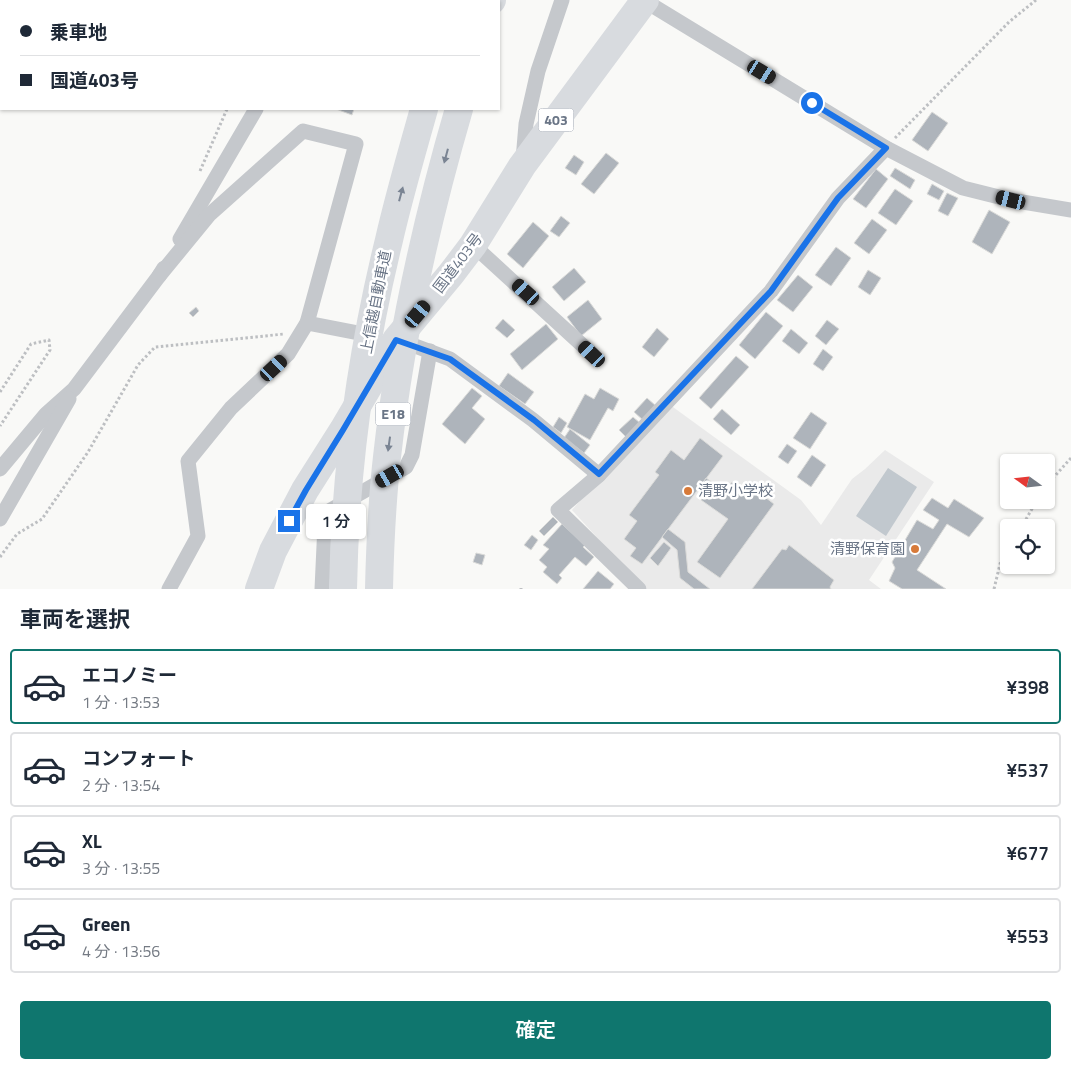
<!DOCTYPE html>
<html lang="ja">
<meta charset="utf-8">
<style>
body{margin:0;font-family:"Titillium Web","Noto Sans JP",sans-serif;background:#f6f6f7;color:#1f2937;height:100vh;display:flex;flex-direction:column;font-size:19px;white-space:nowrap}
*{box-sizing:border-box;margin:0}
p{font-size:16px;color:#747a83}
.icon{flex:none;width:28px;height:28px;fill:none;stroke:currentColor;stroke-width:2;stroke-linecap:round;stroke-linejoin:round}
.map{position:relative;height:589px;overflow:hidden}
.drawer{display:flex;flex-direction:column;background:#fff;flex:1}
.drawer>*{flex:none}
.banner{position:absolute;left:0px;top:0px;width:500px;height:110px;box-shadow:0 1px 4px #0004;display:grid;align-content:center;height:110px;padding:0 20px;background:#fff}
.needle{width:32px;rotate:285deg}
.controls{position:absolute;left:1000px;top:454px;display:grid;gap:10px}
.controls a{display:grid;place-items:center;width:55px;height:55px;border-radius:5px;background:#fff;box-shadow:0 1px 4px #0004;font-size:25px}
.end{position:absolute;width:22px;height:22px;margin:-11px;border:6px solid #1a73e8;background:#fff;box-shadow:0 0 0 2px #fff}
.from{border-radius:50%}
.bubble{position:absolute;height:35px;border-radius:5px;background:#fff;box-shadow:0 1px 4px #0004;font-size:16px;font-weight:600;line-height:35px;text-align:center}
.car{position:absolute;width:15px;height:30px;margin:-15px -8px;border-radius:6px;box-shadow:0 0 4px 1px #0007;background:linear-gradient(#222 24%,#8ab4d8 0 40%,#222 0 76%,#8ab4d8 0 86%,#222 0)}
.banner b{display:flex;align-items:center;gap:18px;height:48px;font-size:19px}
.banner b+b{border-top:1px solid #e0e1e3}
.banner i{width:12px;height:12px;background:#1f2937}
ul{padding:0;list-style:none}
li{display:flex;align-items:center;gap:15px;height:75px;margin:0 10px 8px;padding:0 10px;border:2px solid #e0e1e3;border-radius:5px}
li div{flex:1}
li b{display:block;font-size:19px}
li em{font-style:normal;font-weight:600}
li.on{border-color:#0f766e}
li>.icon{width:45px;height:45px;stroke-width:1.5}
h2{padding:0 20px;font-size:22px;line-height:60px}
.button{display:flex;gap:10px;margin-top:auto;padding:10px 20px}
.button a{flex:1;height:58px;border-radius:5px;background:#0f766e;color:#fff;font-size:20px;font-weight:600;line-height:58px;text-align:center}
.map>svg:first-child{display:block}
.built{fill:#eaeaea}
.water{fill:#c1c8ce}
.building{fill:#aeb4bb;stroke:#dbdbd9}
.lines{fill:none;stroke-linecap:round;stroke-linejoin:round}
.path{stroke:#bdbfc2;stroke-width:3;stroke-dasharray:2.5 2.5;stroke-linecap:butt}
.street{stroke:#c5c8cc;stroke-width:15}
.highway{stroke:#d8dbdf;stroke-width:28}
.oneway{fill:#7a8493}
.route{stroke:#1a73e8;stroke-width:6}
.poi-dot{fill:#d77a39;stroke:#fff;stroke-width:2}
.labels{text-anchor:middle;stroke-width:5;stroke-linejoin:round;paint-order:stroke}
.shield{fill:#fff;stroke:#979eaa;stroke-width:1}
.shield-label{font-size:14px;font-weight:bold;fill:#6a7586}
.street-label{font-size:15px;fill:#6a7586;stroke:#fff}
.poi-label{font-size:15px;fill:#6a7586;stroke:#fff;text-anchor:start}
</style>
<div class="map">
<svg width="1071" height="589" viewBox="0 0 1071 589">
<rect width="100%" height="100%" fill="#f9f9f7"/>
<!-- built -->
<polygon class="built" points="666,402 801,500 821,525 852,479 865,469 885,450 934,482 869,580 881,589 647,589 623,566 572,510"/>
<!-- water -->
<polygon class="water" points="888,468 917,487 886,536 856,516"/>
<!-- building -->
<g class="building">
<polygon points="336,109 354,109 352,115"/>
<polygon points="932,112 948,123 928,151 912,140"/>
<polygon points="606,153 619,163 594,194 581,184"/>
<polygon points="574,155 584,162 576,175 565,168"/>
<polygon points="895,168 915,180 910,189 890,176"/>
<polygon points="876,169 888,179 866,208 853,199"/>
<polygon points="932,184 944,191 939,200 927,194"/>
<polygon points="895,189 913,201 896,225 878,213"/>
<polygon points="947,193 958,198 948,216 938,211"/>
<polygon points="989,210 1010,222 992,254 972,242"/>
<polygon points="561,216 570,223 559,237 550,231"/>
<polygon points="872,219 887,230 869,254 854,243"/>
<polygon points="533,222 549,236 523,268 507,254"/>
<polygon points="836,247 851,258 831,286 815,275"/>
<polygon points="574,268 586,282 564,301 552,287"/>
<polygon points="868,270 881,278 870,295 858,287"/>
<polygon points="798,275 813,287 793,312 777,300"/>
<polygon points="588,300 602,319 581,336 567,317"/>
<polygon points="196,307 199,311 193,317 189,313"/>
<polygon points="766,312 783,326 755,359 739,345"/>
<polygon points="503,319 515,330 507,338 495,328"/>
<polygon points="827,320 839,329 826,345 815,336"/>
<polygon points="546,324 558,339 522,370 510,354"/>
<polygon points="657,328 669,339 654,357 642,347"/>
<polygon points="791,329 808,343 799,354 782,341"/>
<polygon points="823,349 833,357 823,371 813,364"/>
<polygon points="736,356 749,367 711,409 699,398"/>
<polygon points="508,373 534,392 525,404 499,386"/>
<polygon points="472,388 482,396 472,408 485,419 465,444 442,424"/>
<polygon points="600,388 619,399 613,411 608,408 590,440 567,427 585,394 594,399"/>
<polygon points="647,398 656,406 644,421 634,412"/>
<polygon points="722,409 740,425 731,435 713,419"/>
<polygon points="811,412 827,423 810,449 793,438"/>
<polygon points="559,417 567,423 561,433 553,427"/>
<polygon points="633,417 640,423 626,437 619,430"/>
<polygon points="570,429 590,445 584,453 564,438"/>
<polygon points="700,438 723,456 642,564 630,556 636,548 624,539 637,521 629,515 659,475 655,472 671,450 684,460"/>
<polygon points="787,444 797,451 788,464 778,457"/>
<polygon points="812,455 826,465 811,487 797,477"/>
<polygon points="706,478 713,483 714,482 726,490 732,482 748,493 752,487 774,504 720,578 697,562 728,519 701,500 707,492 700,487"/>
<polygon points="932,498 948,508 954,499 984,518 969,537 947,524 917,570 946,589 902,589 889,581 895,568 892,562 917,520 933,529 939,520 923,510"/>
<polygon points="553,517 558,522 544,536 539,531"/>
<polygon points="562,524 585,545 583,547 594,557 586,566 575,557 559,575 562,578 557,584 543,572 547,567 539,560 549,549 543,545"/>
<polygon points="668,529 685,542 688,572 710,589 694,589 680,578 677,550 662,537"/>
<polygon points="532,535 538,540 531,550 524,545"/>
<polygon points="664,542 671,548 658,566 650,558"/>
<polygon points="789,545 834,580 830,587 831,589 752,589 782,549 786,550"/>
<polygon points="476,553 485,555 482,565 473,562"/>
<polygon points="598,571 614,584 610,589 583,589"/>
</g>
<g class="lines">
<!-- path -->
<g class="path">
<polyline points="233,0 234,1"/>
<polyline points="19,1 20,0"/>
<polyline points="0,28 1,26"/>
<polyline points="0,33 1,33"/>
<polyline points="895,138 1009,22 1036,0"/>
<polyline points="200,171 227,109"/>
<polyline points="0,392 31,344 49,340 50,350 0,426"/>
<polyline points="1046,486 1071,458"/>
<polyline points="1021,528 1037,500"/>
<polyline points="0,557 17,534 42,519 88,452 138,365 155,347 284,334"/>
<polyline points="521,588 521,589"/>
<polyline points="994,589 1001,560 1009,547"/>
</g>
<!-- street -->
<g class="street">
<polyline points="316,1 316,0"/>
<polyline points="645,1 886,148 963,188 1011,200 1071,210"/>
<polyline points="523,160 526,124 538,71 562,0"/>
<polyline points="180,239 256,109"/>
<polyline points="473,245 592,354"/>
<polyline points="159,276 209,215 303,131 356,144 307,323 288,354 231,408 188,461 198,536 169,589"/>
<polyline points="307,323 374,336"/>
<polyline points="399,340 450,359 533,420 599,475 771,291 838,198 886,148"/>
<polyline points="0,469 46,414 74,389 159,276 164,268"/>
<polyline points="599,475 558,510 639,589"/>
<polyline points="0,519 69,399"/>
<polyline points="322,589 325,524 329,511 406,467 412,455 430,351"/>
</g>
<!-- highway -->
<g class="highway">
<polyline points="457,1 458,0"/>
<polyline points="491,1 492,0"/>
<polyline points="259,589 273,551 305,490 343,430 396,340 451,274 473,245 522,166 645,0"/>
<path d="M343,589C345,472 361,354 389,240C399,196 412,152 424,109"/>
<path d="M379,589C380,545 382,501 387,457C400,339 426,222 459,109"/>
</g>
</g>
<!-- one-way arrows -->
<defs><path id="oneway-solid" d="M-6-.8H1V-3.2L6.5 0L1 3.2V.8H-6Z" transform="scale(1.25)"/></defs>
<g class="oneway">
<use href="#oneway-solid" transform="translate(446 156) rotate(105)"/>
<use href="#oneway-solid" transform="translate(401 194) rotate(-75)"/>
<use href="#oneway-solid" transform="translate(389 444) rotate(98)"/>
</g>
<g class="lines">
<!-- route -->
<polyline class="route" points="289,521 306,490 343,430 396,340 450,359 534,420 599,474 771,291 838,198 886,148 812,103"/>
</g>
<!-- markers -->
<g class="poi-dot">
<circle cx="688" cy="491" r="5"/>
<circle cx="915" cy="549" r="5"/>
</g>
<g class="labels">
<!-- shield labels -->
<g class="shield">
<rect x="538.5" y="108.5" width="35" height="23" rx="4"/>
<rect x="375.5" y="402.5" width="35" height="23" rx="4"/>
</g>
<g class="shield-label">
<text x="556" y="125">403</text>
<text x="393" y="419">E18</text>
</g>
<!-- street labels -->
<g class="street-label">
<text transform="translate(458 263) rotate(-53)" y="5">国道403号</text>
<text transform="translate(376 302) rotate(-79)" y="5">上信越自動車道</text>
</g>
<!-- poi labels -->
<g class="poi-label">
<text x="698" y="496">清野小学校</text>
<text x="905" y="554" text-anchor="end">清野保育園</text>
</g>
</g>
</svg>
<div class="controls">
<a><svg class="needle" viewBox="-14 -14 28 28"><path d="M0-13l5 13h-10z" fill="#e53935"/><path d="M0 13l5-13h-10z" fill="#747a83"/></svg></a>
<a><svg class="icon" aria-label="locate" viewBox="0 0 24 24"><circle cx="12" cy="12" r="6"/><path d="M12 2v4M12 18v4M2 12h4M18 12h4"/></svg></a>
</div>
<i class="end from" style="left:812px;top:103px"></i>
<i class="end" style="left:289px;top:521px"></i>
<div class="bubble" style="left:306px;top:504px;width:60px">1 分</div>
<i class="car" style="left:762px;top:72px;rotate:121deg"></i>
<i class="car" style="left:1011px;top:200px;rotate:284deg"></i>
<i class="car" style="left:526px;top:292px;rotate:312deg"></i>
<i class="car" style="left:418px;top:314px;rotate:40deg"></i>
<i class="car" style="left:592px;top:354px;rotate:313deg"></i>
<i class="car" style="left:274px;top:368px;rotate:47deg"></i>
<i class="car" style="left:390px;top:476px;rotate:240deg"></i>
<div class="banner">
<b><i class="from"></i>乗車地</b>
<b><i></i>国道403号</b>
</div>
</div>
<section class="drawer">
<h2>車両を選択</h2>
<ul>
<li class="on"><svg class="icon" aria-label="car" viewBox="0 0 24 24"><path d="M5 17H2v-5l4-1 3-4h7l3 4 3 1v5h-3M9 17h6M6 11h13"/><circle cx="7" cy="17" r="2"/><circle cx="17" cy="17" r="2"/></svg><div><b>エコノミー</b><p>1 分 · 13:53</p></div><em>¥398</em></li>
<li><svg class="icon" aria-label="car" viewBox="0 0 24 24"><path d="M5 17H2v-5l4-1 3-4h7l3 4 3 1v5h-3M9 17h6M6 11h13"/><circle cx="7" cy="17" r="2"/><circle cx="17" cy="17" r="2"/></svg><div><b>コンフォート</b><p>2 分 · 13:54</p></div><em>¥537</em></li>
<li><svg class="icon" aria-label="car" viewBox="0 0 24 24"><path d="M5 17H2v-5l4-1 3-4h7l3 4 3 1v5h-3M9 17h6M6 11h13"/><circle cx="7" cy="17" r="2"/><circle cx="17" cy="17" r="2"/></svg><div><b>XL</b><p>3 分 · 13:55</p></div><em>¥677</em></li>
<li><svg class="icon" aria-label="car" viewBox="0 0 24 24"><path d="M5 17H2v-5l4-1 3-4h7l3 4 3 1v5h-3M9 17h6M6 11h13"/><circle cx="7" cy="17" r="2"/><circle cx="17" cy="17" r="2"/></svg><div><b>Green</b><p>4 分 · 13:56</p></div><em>¥553</em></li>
</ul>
<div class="button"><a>確定</a></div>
</section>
